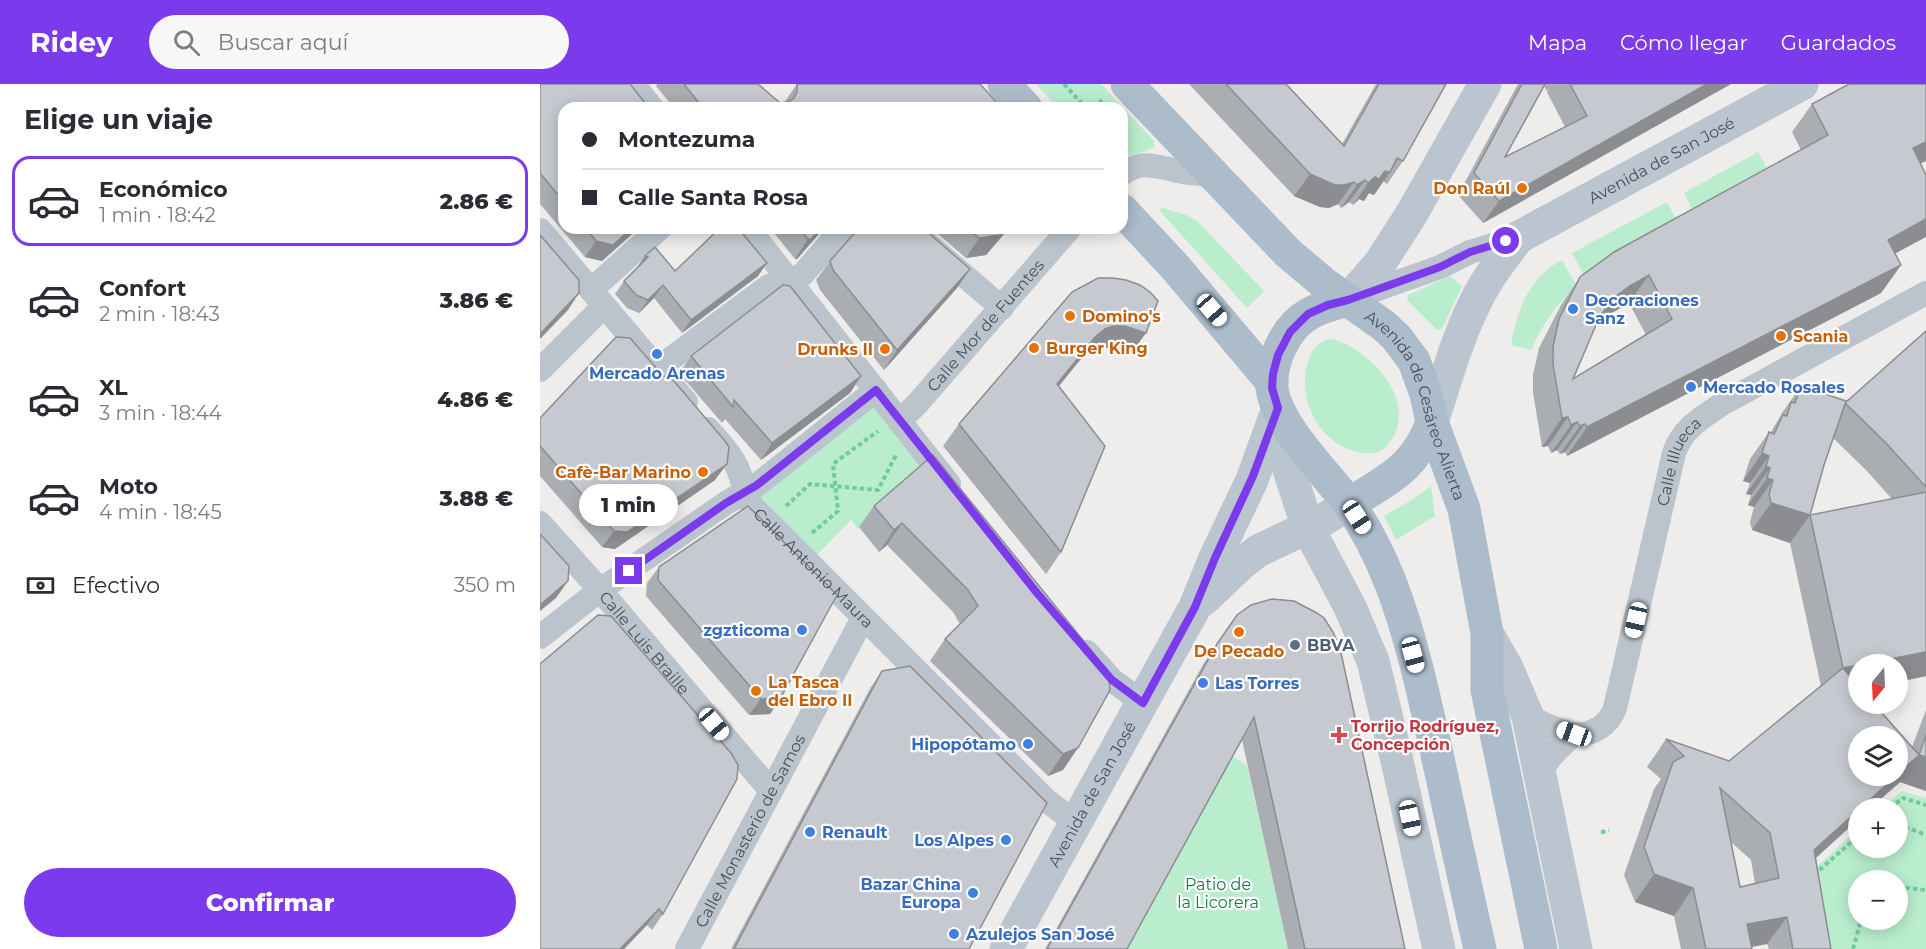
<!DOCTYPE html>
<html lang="es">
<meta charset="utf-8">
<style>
body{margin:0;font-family:Montserrat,sans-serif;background:#f7f7f7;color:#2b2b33;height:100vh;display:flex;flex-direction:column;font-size:22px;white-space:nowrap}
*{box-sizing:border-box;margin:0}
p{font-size:20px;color:#7c7c81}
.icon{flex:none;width:33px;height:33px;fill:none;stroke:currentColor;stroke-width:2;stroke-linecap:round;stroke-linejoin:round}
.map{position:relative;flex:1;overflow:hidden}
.sheet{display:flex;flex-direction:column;background:#fff;width:540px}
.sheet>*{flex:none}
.banner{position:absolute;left:18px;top:18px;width:570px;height:132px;border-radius:18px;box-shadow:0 3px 15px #0003;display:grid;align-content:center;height:132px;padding:0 24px;background:#fff}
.needle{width:39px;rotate:198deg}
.tools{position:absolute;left:1308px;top:570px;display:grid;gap:12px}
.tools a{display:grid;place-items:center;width:60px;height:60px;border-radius:50%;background:#fff;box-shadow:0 3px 15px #0003;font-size:30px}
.end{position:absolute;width:27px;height:27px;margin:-14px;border:8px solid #7c3aed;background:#fff;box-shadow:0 0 0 3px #fff}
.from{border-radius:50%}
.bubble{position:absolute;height:42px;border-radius:21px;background:#fff;box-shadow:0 3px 15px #0003;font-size:20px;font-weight:800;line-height:42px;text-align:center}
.car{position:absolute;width:18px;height:36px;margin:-18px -9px;border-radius:8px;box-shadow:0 0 4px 2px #0007;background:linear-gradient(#fff 24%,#345 0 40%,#fff 0 76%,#345 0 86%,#fff 0)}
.banner b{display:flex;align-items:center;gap:21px;height:57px;font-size:22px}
.banner b+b{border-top:2px solid #e1e1e2}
.banner i{width:15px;height:15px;background:#2b2b33}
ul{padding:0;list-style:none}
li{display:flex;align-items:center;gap:18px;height:90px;margin:0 12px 9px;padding:0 12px;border:3px solid transparent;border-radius:18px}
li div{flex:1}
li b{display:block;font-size:22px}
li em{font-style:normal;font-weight:800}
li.current{border-color:#7c3aed}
li>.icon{width:54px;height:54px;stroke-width:1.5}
h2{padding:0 24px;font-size:27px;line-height:72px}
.pay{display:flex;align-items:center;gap:15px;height:66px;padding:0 24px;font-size:22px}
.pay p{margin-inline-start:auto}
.button{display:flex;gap:12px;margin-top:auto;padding:12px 24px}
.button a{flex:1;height:69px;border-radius:36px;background:#7c3aed;color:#fff;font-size:24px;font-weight:800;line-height:69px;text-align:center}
header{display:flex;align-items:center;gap:36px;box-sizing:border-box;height:84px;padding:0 30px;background:#7c3aed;color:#fff}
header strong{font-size:28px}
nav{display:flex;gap:33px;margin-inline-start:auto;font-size:21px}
.search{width:420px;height:54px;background:#f7f7f7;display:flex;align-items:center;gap:15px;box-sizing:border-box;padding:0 21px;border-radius:33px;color:#7c7c81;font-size:22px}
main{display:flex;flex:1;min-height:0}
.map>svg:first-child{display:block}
.green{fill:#baedcd;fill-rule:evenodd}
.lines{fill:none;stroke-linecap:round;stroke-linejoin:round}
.path{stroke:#73ca9f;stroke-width:4;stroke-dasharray:4.5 3;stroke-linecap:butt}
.minor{stroke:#bbc4cc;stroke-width:24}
.secondary{stroke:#bac5d0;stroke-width:33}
.primary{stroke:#acbccb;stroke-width:33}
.wall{fill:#aaadb2;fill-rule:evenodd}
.shaded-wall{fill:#8b8d91}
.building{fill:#c6c9cf;stroke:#8b8d91;stroke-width:1.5;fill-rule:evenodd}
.route{stroke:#7c3aed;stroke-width:8}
.food-dot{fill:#e8710a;stroke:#fff;stroke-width:2}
.shop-dot{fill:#3f7fe0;stroke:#fff;stroke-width:2}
.service-dot{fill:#5c6f8a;stroke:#fff;stroke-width:2}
.health-dot{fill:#e0444e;stroke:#fff;stroke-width:2}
.labels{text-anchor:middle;stroke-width:4.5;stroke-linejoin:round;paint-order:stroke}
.street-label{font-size:16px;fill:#455059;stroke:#fff}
.food-label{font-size:16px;font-weight:bold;fill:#c56008;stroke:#fff;text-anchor:start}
.shop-label{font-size:16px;font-weight:bold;fill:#366cbe;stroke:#fff;text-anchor:start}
.service-label{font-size:16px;font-weight:bold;fill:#4e5e75;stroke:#fff;text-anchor:start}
.health-label{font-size:16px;font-weight:bold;fill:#be3a42;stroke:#fff;text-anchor:start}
.park-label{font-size:16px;fill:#187847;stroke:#fff}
</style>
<header>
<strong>Ridey</strong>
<div class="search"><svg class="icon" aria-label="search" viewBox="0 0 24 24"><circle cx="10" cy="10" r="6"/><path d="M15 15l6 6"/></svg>Buscar aquí</div>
<nav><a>Mapa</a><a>Cómo llegar</a><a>Guardados</a></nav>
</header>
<main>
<section class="sheet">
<h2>Elige un viaje</h2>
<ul>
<li class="current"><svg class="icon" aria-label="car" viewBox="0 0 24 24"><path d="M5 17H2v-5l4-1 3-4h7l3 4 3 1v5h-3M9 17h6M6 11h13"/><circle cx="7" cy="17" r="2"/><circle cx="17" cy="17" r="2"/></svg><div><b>Económico</b><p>1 min · 18:42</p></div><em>2.86 €</em></li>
<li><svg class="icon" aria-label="car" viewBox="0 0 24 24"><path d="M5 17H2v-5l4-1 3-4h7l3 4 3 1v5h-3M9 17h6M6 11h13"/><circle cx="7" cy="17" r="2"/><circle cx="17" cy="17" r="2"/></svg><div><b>Confort</b><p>2 min · 18:43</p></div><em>3.86 €</em></li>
<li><svg class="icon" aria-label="car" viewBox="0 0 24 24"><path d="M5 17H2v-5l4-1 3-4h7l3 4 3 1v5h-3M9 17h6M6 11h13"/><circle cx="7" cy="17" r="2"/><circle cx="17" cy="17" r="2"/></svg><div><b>XL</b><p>3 min · 18:44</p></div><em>4.86 €</em></li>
<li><svg class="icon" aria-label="car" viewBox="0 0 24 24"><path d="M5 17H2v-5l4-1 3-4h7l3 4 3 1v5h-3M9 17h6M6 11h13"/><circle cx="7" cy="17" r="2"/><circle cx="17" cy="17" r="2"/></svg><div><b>Moto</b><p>4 min · 18:45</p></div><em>3.88 €</em></li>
</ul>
<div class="pay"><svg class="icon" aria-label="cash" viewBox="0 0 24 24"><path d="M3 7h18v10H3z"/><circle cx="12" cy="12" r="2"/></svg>Efectivo<p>350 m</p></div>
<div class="button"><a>Confirmar</a></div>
</section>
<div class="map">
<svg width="1386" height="865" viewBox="0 0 1386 865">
<rect width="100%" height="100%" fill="#efecec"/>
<!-- green -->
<g class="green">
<polygon points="496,0 561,0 614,57 614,63 607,67 582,73 582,24 518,24"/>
<polygon points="1218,68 1233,95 1158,136 1144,109"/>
<polygon points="1127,118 1141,144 1046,195 1032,169"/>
<polygon points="623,124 646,131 657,137 724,207 707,224 620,127 620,125"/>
<path d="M1022,176L1037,202C1016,220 1003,240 991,266L971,261C977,226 989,193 1022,176Z"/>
<polygon points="910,192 922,202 902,245 897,246 867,216 868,211"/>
<path d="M791,255C825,262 870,308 857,345C854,353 848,363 840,367C833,370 826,370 818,368C778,359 755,312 769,275C773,263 780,257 791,255Z"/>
<polygon points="334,320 390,381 318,445 311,436 273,475 217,408"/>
<polygon points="891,402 895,432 856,456 844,432 870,417"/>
<polygon points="691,671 707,682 748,865 583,865"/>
<path d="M1362,707L1386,714V865H1278L1264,794L1318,745V764H1358V724H1342ZM1318,796H1358V836H1318Z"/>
</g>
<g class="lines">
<!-- path -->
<g class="path">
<polyline points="524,0 546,24"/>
<polyline points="554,24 562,16"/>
<polyline points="246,422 270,400 338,406 356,371"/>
<polyline points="272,449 298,427 293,380 338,347"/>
<polyline points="1350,724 1363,714 1386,721"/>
<polyline points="1358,740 1386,751"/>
<polyline points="1061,748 1069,747"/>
<polyline points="1274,791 1318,752"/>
<polyline points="1358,803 1386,806"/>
<polyline points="1313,865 1321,836"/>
</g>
<!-- minor -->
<g class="minor">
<polyline points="93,0 112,24"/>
<path d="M582,90C602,75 616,83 638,87C649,90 661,90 672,91"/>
<polyline points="208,144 409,400"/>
<polyline points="369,144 462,224"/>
<polyline points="0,146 146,318"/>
<polyline points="51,206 120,144"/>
<polyline points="810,215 900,183 930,168 979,153"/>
<polyline points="117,285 229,202 252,199 263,190 303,144"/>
<polyline points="0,286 64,222"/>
<path id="s1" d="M359,337L377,320L530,144"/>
<path id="s2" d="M168,345C179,357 190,369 197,383C203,396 205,410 213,423L506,716L536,739"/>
<path id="s3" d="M0,439L60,506L231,707"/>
<polyline points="0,553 60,506 186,419 217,401 336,306"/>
<polyline points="547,568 572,596 603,619"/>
<path id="s4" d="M988,633C1001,638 1020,648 1033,650C1052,652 1069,641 1075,624L1134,369C1142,345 1161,334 1182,320L1386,209"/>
<polyline points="999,688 1014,669 1034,650"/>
<path id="s5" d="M147,865L323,534"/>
</g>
<!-- secondary -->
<g class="secondary">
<polyline points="808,216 840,179 871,131 945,0"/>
<polyline points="738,329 743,367 768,444 810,523 833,577 855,668 899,865"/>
<path id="s6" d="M892,338C905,299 916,257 935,219C946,195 962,174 979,153L1262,0"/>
<polyline points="663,516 701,480 718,467 783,436 809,420"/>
<polyline points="947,549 967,584 988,633 1036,865"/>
<path id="s7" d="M466,865L655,523L675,474L712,396L738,324"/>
</g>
<!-- primary -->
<g class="primary">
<polyline points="464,0 486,24"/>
<path id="s8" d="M587,0L748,169L786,201L843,241L856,253L874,277L886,310L892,338L924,425L947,549V606L1001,865"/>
<polyline points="582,126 636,184 732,298"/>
<path d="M808,216C794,220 781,223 769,230C746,243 730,277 732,304C736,341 786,389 809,420C826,444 840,472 851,500C872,555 884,613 897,670C911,735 925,800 940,865"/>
<path d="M809,420C848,395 875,385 892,338"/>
</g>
</g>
<!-- wall -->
<g class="wall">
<polygon points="0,0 24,24 24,144 99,144 62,177 45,173 0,120"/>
<polygon points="117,0 218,0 240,19 244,19 257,0 462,24 134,24 116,2"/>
<polygon points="649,0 746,0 802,60 836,0 906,0 863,77 847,100 843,97 834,111 829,109 824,117 819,115 813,121 809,118 801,124 798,120 789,124 780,123 754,112"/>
<path d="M978,0H1191L943,139L918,111ZM1004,2L1007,7L1011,2L1007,8L1025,43L965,73Z"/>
<path d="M1272,20L1386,77L1380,79L1355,170L1361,181L1341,209L1027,372L1025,368L1020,370L1017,366L1011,369L1008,362L1002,363L993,308V291L999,264L1021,221L1040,193L1261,66L1252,48ZM1089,219L1106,251L1033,295L1056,241L1070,230Z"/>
<polygon points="230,144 284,144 257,175 255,175"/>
<polygon points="317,144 383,144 430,185 417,204 344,286 280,206 276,196 290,177 317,146"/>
<polygon points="391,144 469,144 446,171 426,174"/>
<polygon points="135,187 218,192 142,249 114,214 99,229 87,224 75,210 84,197"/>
<polygon points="618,217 590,271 569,264 557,264 550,267 540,276 518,302 521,468 506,490 403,362 419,340"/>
<path d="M1386,247V592L1358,598V580H1318V620L1372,663L1386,626V707L1360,698L1276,774L1291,865H1229L1227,860L1211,863L1212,865H1141L1134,832L1095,818L1084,791L1114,705L1121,695L1107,683L1126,655L1189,677L1281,602L1250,459L1212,446L1210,438L1214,423L1208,421L1211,411L1206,410L1210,399L1203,397L1210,375L1229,348H1231L1242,329L1261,302L1305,319ZM1293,354L1326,386L1352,415L1270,431L1284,381ZM1191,758L1211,776L1215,800L1200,803Z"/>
<polygon points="151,272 321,292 310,309 221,376 185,335 182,339 139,289"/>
<polygon points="0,334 175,396 75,465 62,463 0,392"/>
<polygon points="393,371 568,587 523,686 508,692 390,577 405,555 420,540 413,528 347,461 339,468 319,443 334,422"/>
<polygon points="119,483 241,613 230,630 209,631 106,512 107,499"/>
<polygon points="697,531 865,865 748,865 702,656 587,865 505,865 664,579"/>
<polygon points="0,580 123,830 112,846 107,841 84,865 0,865"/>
<polygon points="342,587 429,865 191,865 331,603"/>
</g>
<!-- shaded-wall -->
<g class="shaded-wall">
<polygon points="1167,0 1191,0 943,139 959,117"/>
<polygon points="1386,58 1386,77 1353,92 1373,64"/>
<polygon points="845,87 850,88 834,111 829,109 824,117 819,115 813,121 828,99 835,93"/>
<polygon points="770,90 814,98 798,120 789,124 780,123 754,112"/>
<polygon points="825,96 809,118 801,124 817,101"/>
<polygon points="1386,135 1386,153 1328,184 1348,156"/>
<polygon points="92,144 99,144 62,177 45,173 56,157"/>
<polygon points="281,144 284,144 257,175 255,175 268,155"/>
<polygon points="466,144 469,144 446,171 426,174 439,154"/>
<polygon points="105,172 108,173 96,185"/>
<polygon points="227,179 218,192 142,249 151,236"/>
<polygon points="1361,181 1341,209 1027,372 1047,343"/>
<polygon points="430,185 417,204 344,286 357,266"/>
<polygon points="1109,191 1089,219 1070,230 1052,243 1072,215 1090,202"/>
<polygon points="123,201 114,214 99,229 108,216"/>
<polygon points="39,209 28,226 0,255 0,250"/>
<polygon points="573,242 585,242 606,249 590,271 569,264 557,264 550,267 540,276 502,323 517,300 555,253 565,245"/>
<polygon points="321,292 310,309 221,376 232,359"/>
<polygon points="1028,333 1008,362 1002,363 1022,334"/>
<polygon points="1037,338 1017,366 1011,369 1031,341"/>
<polygon points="1045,340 1025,368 1020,370 1040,342"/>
<polygon points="1222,369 1229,372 1210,399 1203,397"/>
<polygon points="187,380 175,396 75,465 62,463 74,447"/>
<polygon points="1226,382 1230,384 1211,411 1206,410"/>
<polygon points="1227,394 1233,396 1214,423 1208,421"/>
<polygon points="1231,419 1270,431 1250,459 1212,446"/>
<polygon points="362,439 347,461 339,468 354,446"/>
<polygon points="28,497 16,514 0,527 0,521"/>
<polygon points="1386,568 1386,592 1358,598 1358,580 1322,580"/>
<polygon points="1318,581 1318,605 1303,584"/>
<polygon points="241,613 230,630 209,631 221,615"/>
<polygon points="538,664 523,686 508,692 523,670"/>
<polygon points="1379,671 1386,673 1386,707 1360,698 1330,724 1319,724 1356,692 1358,692 1358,690"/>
<polygon points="1318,725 1318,735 1255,793 1274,766"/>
<polygon points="1114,790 1153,804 1134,832 1095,818"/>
<polygon points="119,825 107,841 84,865 80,865"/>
<polygon points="1247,833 1227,860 1201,865 1207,840"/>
</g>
<!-- building -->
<g class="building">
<polygon points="0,0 90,0 109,24 24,24 24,118 0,89"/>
<polygon points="144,0 218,0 240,19 248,18 254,14 257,8 257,0 440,0 462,24 163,24"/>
<polygon points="686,0 746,0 804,62 839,0 906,0 863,77 857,74 850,88 845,87 839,95 835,93 828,99 825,96 817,101 814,98 804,101 795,101 770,90"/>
<polygon points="982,0 1005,0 965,73 1047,32 1030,0 1167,0 959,117 934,89"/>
<path d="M1309,0H1386V58L1373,64L1386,91V135L1348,156L1361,181L1047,343L1045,340L1040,342L1037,338L1031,341L1028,333L1022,334L1013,280V263L1019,235L1040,193L1074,168L1288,51L1272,20ZM1109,191L1132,235L1033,295L1059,234L1072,215L1090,202Z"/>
<polygon points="46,144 92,144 73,161 56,157"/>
<polygon points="180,144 198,144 227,179 151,236 123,201 108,216 96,211 84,197 108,173 105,172 115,163 135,187"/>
<polygon points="259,144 281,144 271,155 268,155"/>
<polygon points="319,144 383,144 430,185 357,266 293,186 290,177"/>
<polygon points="427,144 466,144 460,151 439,154"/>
<polygon points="0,151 39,196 39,209 0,250"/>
<polygon points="558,194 573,194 586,196 600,201 610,208 618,217 606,249 585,242 573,242 565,245 555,253 517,300 565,362 521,468 419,340 532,208"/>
<polygon points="243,201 250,202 321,292 232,359 194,316 193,323 151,272"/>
<polygon points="1386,247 1386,403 1345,358 1305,319"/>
<polygon points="76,253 90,254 124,293 128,290 185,357 189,363 187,380 87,448 74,447 0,362 0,334"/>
<polygon points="1261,302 1306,317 1284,381 1270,431 1231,419 1229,410 1233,396 1227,394 1230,384 1226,382 1229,372 1222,369 1229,348 1234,350 1243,331 1247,332 1251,318 1255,319"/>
<polygon points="393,371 568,587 570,606 538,664 523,670 405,555 438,522 428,506 362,439 354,446 334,422"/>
<polygon points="1386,408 1386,568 1303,584 1270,431"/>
<polygon points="208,422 297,511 241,613 221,615 118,496 119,483"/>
<polygon points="0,450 29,482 28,497 0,521"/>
<polygon points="732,515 754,517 777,529 784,534 793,548 800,564 865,865 765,865 714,633 587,865 507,865 677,560 697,531 711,521"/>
<polygon points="58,531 71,532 191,669 198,681 197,695 123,830 119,825 80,865 0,865 0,580"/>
<polygon points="370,582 507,719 429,865 194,865 342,587"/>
<path d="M1303,584L1318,602V620H1334L1379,671L1358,690V652H1318V692H1356L1274,766L1291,865H1253L1247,833L1207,840L1212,865H1166L1153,804L1114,790L1104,763L1133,678L1144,672L1126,655L1189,677ZM1180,704L1230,749L1239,794L1200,803Z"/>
<polygon points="1386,651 1386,673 1379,671"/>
</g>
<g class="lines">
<!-- route -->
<polyline class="route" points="89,487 186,419 217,401 336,306 497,509 572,596 603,619 655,523 675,474 713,392 738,324 732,304 733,290 738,271 750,248 768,230 788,221 808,216 900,183 930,168 966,157"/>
</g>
<!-- markers -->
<g class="food-dot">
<circle cx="982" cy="104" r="6"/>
<circle cx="530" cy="232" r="6"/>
<circle cx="1241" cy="252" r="6"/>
<circle cx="494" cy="264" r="6"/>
<circle cx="345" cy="265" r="6"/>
<circle cx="163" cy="388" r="6"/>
<circle cx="699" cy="548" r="6"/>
<circle cx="216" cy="607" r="6"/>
</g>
<g class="shop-dot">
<circle cx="1033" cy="225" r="6"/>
<circle cx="117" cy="270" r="6"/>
<circle cx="1151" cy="303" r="6"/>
<circle cx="262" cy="546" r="6"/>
<circle cx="663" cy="599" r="6"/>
<circle cx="488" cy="660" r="6"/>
<circle cx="270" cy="748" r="6"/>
<circle cx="466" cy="756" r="6"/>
<circle cx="433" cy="809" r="6"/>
<circle cx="414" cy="850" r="6"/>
</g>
<circle class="service-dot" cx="755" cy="561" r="6"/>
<path class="health-dot" d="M796 642h6v6h6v6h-6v6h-6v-6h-6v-6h6z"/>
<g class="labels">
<!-- street labels -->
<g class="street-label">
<text dy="6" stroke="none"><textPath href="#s6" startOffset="368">Avenida de San José</textPath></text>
<text dy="6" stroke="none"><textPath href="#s1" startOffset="129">Calle Mor de Fuentes</textPath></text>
<text dy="6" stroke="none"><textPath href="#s8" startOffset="440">Avenida de Cesáreo Alierta</textPath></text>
<text dy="6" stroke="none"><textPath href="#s4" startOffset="357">Calle Illueca</textPath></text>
<text dy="6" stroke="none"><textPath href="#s2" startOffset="177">Calle Antonio Maura</textPath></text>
<text dy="6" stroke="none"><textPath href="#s3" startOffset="159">Calle Luis Braille</textPath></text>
<text dy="6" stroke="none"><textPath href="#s7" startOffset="177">Avenida de San José</textPath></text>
<text dy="6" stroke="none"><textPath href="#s5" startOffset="134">Calle Monasterio de Samos</textPath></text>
</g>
<!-- food labels -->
<g class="food-label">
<text x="970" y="110" text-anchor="end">Don Raúl</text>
<text x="542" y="238">Domino's</text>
<text x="1253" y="258">Scania</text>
<text x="506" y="270">Burger King</text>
<text x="333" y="271" text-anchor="end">Drunks II</text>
<text x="151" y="394" text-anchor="end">Cafè-Bar Marino</text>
<text x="699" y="573" text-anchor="middle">De Pecado</text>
<text x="228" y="604">La Tasca<tspan x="228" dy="18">del Ebro II</tspan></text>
</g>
<!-- shop labels -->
<g class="shop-label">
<text x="1045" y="222">Decoraciones<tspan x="1045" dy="18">Sanz</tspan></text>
<text x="117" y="295" text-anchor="middle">Mercado Arenas</text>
<text x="1163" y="309">Mercado Rosales</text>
<text x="250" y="552" text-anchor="end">zgzticoma</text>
<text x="675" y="605">Las Torres</text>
<text x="476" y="666" text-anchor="end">Hipopótamo</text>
<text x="282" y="754">Renault</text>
<text x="454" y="762" text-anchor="end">Los Alpes</text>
<text x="421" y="806" text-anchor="end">Bazar China<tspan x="421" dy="18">Europa</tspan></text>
<text x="426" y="856">Azulejos San José</text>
</g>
<!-- service labels -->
<g class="service-label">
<text x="767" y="567">BBVA</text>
</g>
<!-- health labels -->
<g class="health-label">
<text x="811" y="648">Torrijo Rodríguez,<tspan x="811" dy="18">Concepción</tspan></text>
</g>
<!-- park labels -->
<g class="park-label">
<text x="678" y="806">Patio de<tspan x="678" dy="18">la Licorera</tspan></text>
</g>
</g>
</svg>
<div class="tools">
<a><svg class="needle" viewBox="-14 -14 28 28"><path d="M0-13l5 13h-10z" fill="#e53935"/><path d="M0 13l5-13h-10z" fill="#7c7c81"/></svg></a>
<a><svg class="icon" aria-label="layers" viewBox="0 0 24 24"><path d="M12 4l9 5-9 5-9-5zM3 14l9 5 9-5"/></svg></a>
<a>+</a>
<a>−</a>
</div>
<i class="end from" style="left:966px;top:157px"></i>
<i class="end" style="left:89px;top:487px"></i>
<div class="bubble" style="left:39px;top:400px;width:99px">1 min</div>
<i class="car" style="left:672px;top:226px;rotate:139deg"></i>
<i class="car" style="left:817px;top:433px;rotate:147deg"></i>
<i class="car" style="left:1096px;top:536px;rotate:193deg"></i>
<i class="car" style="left:873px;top:571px;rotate:165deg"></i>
<i class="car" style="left:174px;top:640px;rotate:140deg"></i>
<i class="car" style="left:1034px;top:650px;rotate:290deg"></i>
<i class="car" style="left:870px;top:734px;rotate:168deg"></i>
<div class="banner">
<b><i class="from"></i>Montezuma</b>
<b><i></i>Calle Santa Rosa</b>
</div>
</div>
</main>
